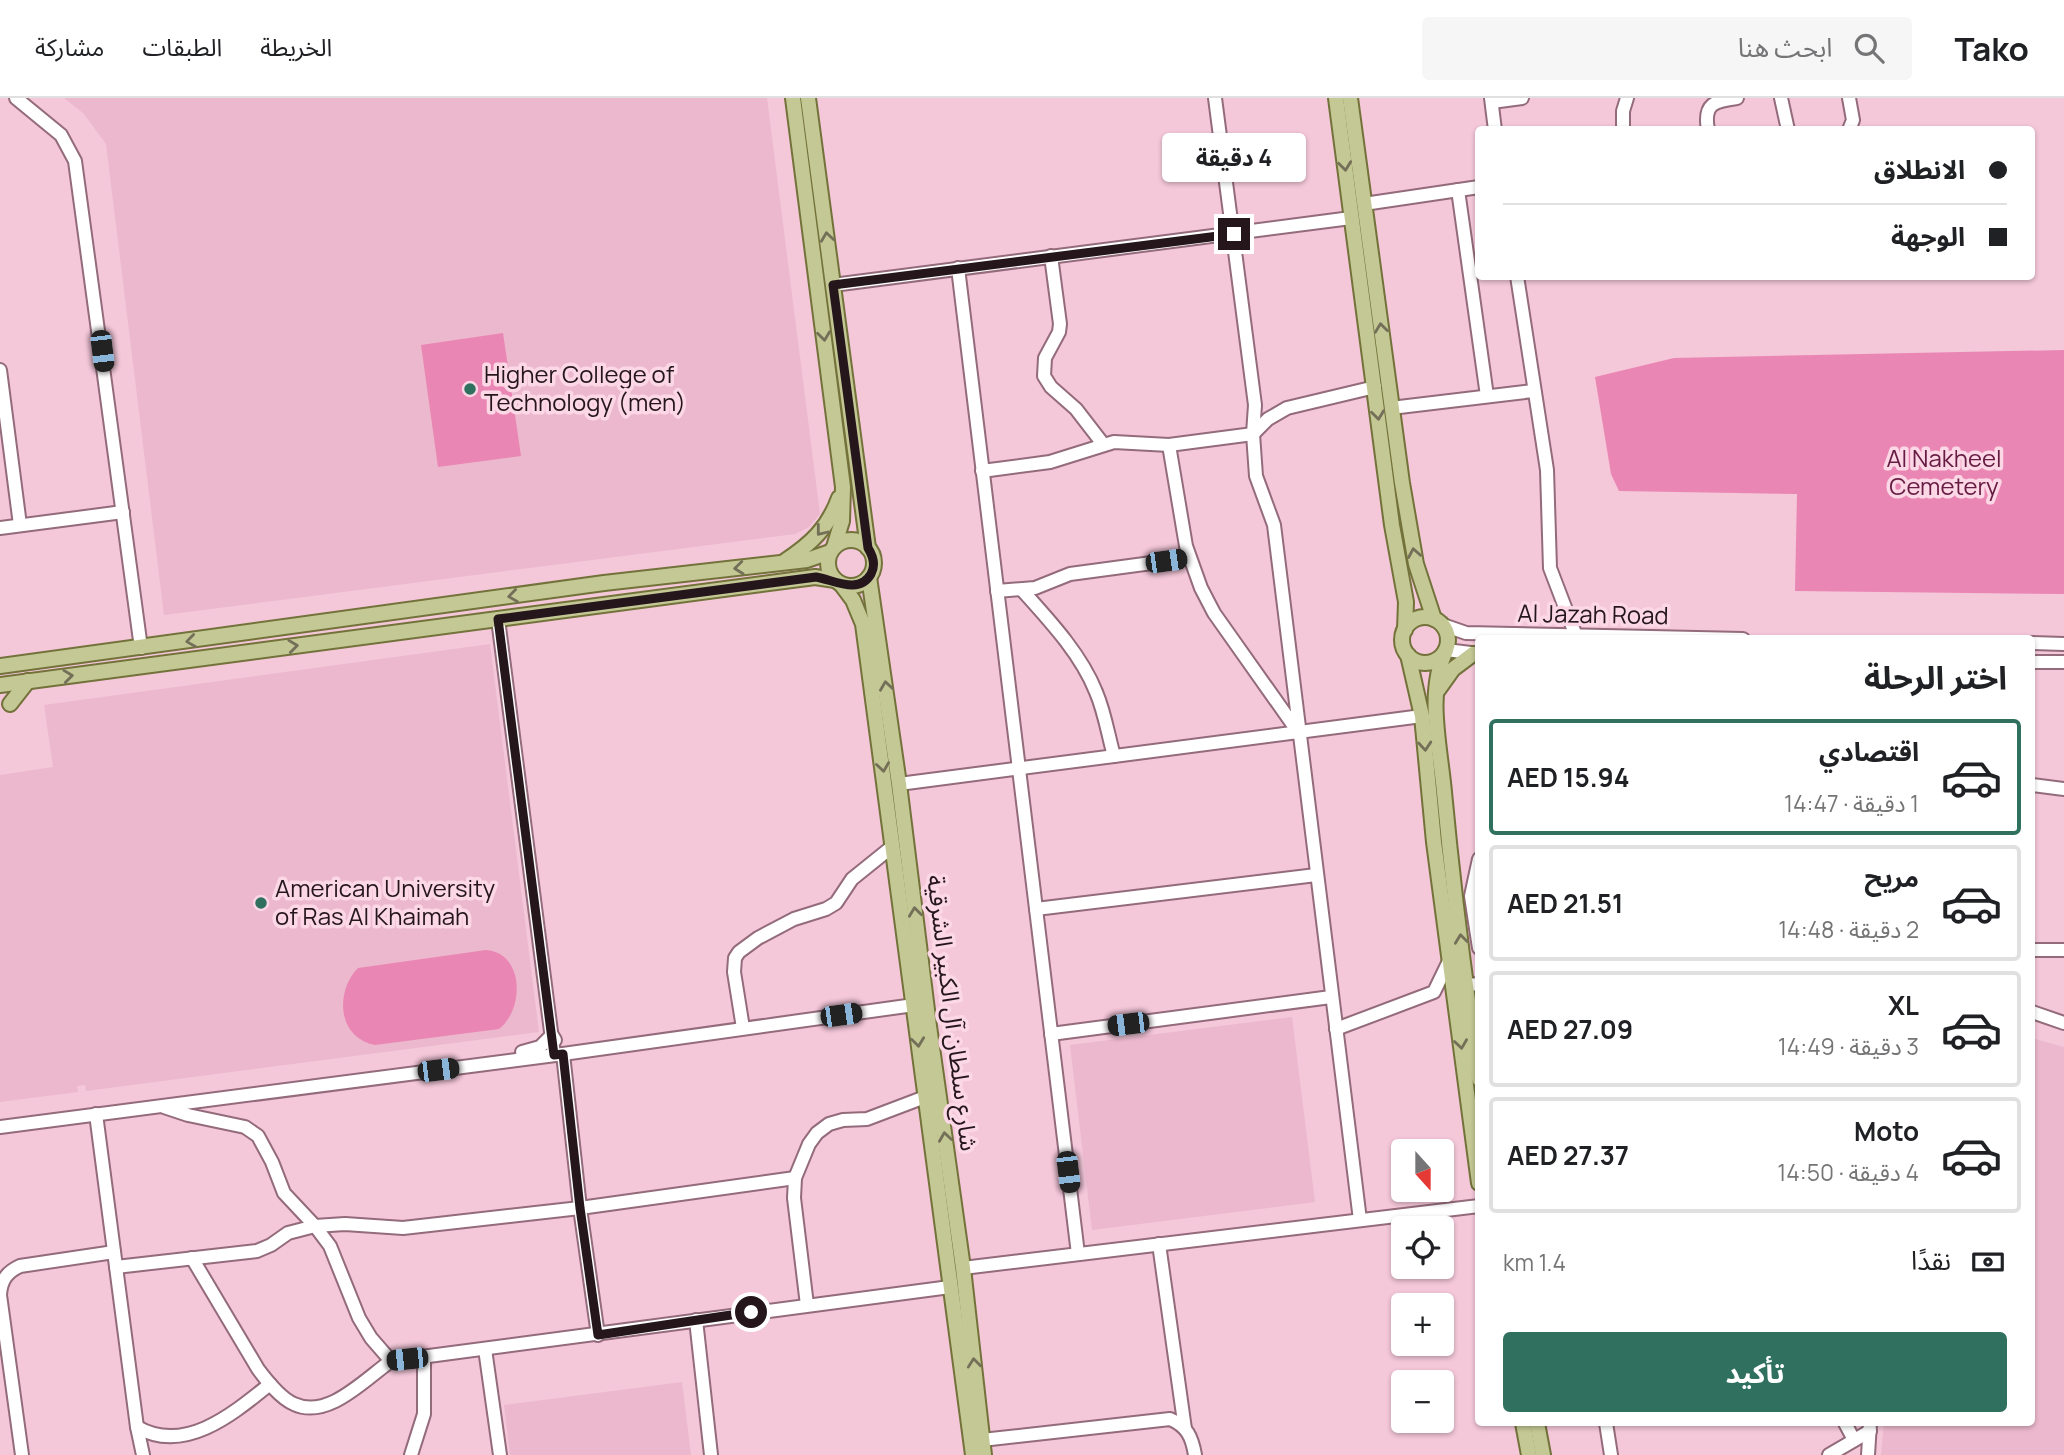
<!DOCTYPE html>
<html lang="ar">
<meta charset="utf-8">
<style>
body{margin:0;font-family:Manrope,"Noto Sans Arabic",sans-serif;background:#f6f6f6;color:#202124;direction:rtl;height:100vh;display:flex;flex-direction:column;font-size:26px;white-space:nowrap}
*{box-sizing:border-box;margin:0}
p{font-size:23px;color:#757577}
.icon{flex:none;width:38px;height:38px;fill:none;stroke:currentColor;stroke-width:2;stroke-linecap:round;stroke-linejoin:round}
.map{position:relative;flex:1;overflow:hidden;direction:ltr}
.details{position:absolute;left:1475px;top:537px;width:560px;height:791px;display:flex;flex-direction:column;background:#fff;border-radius:7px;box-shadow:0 2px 5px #0004;direction:rtl}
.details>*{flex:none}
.guide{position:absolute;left:1475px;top:28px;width:560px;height:154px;border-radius:7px;box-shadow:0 2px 5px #0004;direction:rtl;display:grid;align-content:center;height:154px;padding:0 28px;background:#fff}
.needle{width:46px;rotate:159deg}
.controls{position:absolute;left:1391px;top:1041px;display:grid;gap:14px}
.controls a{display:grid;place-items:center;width:63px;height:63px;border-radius:7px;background:#fff;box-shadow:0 2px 5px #0004;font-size:35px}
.end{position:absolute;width:32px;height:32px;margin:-16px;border:9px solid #25161c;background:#fff;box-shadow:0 0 0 4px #fff}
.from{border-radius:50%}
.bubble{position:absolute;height:49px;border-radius:7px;background:#fff;box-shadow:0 2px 5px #0004;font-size:23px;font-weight:700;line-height:49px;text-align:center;direction:rtl}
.car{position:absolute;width:21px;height:42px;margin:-21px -10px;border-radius:9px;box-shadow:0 0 5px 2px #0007;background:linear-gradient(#222 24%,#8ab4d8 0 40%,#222 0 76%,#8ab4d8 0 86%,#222 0)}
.guide b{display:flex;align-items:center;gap:24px;height:66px;font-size:26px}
.guide b+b{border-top:2px solid #e0e0e0}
.guide i{width:18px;height:18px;background:#202124}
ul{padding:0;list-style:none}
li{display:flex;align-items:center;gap:21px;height:116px;margin:0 14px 10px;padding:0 14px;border:4px solid #e0e0e0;border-radius:7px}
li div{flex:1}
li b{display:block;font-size:26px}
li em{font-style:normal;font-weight:700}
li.on{border-color:#30705e}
li>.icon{width:63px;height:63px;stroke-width:1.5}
h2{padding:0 28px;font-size:32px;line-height:84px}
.pay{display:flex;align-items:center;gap:18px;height:77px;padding:0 28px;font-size:26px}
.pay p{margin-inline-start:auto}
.cta{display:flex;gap:14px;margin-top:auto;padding:14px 28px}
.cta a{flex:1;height:80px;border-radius:7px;background:#30705e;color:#fff;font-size:28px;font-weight:700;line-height:80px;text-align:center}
header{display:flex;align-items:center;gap:42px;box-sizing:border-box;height:98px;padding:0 35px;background:#fff;border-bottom:2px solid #e0e0e0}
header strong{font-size:33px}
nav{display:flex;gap:38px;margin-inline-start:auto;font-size:24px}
.search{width:490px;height:63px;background:#f6f6f6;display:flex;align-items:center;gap:18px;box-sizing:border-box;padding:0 24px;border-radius:7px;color:#757577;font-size:26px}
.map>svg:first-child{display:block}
.built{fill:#ecb8cd}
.green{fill:#ea86b3}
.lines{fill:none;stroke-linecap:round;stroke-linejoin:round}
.minor-casing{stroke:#936b7b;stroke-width:16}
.major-casing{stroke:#73723b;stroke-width:18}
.minor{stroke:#fff;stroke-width:12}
.major{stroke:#c4c894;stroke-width:14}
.oneway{stroke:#746f58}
.route{stroke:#25161c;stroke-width:9}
.poi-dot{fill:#30705e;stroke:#fcd7e5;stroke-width:2.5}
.labels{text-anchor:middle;stroke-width:7;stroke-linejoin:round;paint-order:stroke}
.poi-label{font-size:24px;fill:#25161c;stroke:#fcd7e5;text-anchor:start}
.park-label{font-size:24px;fill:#661b42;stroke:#fcd7e5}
.street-label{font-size:24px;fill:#25161c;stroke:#fcd7e5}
</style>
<header>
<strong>Tako</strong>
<div class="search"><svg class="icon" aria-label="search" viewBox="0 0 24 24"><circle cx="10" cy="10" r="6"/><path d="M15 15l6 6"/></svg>ابحث هنا</div>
<nav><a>الخريطة</a><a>الطبقات</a><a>مشاركة</a></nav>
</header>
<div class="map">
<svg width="2064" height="1357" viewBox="0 0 2064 1357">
<rect width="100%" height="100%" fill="#f4c7d9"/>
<!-- built -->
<g class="built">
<polygon points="64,0 767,0 820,416 809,429 795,436 164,517 106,46 83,15"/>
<polygon points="490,546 539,934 86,993 85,987 77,988 78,994 0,1004 0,677 53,669 44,607"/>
<polygon points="1292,919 1315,1104 1092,1132 1070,947"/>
<polygon points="2032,940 2064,949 2064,1357 1881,1357 1884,1325 2032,1325"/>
<polygon points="682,1284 691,1357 510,1357 504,1307"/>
</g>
<!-- green -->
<g class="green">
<polygon points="503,235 521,358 438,369 421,247"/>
<polygon points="2064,252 2064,496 1795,493 1797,396 1619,393 1611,376 1595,279 1674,260"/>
<path d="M486,852C525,855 524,912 499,931L375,947C337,940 335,893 358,870Z"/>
</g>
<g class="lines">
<!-- minor casing -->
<g class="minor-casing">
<g id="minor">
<polyline points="16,0 61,37 75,63 141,550"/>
<polyline points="1215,0 1255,307 1253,336 1256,378 1274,427 1360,1122"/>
<polyline points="1491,0 1495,32"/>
<polyline points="1781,0 1788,32"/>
<polyline points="1492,4 1522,0"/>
<polyline points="1623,32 1623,13 1627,0"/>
<path d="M1708,32C1703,5 1715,3 1737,0"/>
<polyline points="1849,32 1853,22 1849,0"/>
<polyline points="1458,92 1487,298"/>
<polyline points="1364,106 1479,89"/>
<polyline points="1051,158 1060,226 1059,234 1045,260 1044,278 1051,289 1076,311 1103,346"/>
<polyline points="958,170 1078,1156"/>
<polyline points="1517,178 1547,372 1550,470 1576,538"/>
<polyline points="833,187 1351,120"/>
<polyline points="0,272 20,427"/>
<polyline points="1391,310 1533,293"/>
<polyline points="1169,347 1186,448 1201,490 1214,515 1296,631"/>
<polyline points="982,373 1050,364 1114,344 1169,347 1253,336 1268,321 1287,310 1375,289"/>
<polyline points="0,430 123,414"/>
<path d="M1022,492C1049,522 1081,556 1096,594C1105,615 1108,637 1114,658"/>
<polyline points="997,493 1035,490 1070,476 1189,460"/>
<polyline points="498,521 554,957"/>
<polyline points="1443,527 1466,535 1743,541"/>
<polyline points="2032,545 2064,546"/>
<polyline points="1446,552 1479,556"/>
<polyline points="2032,564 2064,564"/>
<polyline points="899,686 1422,618"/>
<polyline points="2032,687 2064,691"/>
<polyline points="1479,761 1471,798 1479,850"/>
<polyline points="1036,811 1316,777"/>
<polyline points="2032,852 2064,852"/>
<polyline points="1467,887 1479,886"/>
<polyline points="2032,914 2064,925"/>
<polyline points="743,930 734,874 735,860 739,854 758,840 794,821 826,811 836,805 852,781 893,748"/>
<polyline points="1336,931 1434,894 1449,863"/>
<polyline points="1051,936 1331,899"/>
<polyline points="522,954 540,949 552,937 555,942"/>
<polyline points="563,956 580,1110 598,1237"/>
<polyline points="164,1009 188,1017 245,1029 258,1038 272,1064 284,1095 315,1128 330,1148 359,1220 371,1240 391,1263"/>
<polyline points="96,1016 137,1329 143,1357"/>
<polyline points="0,1029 563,956 914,907"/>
<polyline points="1159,1146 1185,1331"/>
<path d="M192,1160L258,1271C267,1283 280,1300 294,1306C328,1322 365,1281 391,1263L950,1189"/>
<polyline points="116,1169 257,1153 271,1147 288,1135 315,1128 345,1126 403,1130 580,1110 795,1080"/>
<polyline points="963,1170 1479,1108"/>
<polyline points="807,1207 794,1100 795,1080 809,1046 817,1035 829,1026 843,1022 867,1021 925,999"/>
<polyline points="696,1222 711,1357"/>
<polyline points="485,1251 500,1357"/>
<polyline points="1606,1325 1611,1357"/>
<polyline points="1845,1325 1854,1342"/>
<path d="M137,1329C185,1357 234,1315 270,1286"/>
<path d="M982,1342L1170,1321C1187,1328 1192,1339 1195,1357"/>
<path d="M22,1357L0,1197C1,1182 7,1174 20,1168L114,1154"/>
<polyline points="411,1357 424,1316 424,1259"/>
<polyline points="1829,1357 1870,1333"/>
<polyline points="1868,1357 1870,1325"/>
</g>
</g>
<!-- major casing -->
<g class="major-casing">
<g id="major">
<polyline points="793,0 843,389 842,423 834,449"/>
<polyline points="808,0 868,450"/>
<polyline points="1336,0 1392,427 1406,504 1405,532"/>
<polyline points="1350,0 1402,385 1416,466 1434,521"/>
<circle cx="851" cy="465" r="23"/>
<path d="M785,463C811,446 828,430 839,400"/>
<polyline points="869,479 899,686 929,928 963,1170 984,1357"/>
<polyline points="841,486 853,502 863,526 973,1357"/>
<circle cx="1425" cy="542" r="23"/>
<path d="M1446,552C1426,595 1440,649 1444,694C1453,790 1465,886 1479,981"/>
<polyline points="1408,557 1422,618 1434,744 1479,1085"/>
<polyline points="0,568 604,485 807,462 830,454"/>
<polyline points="0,587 815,479 835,482"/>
<polyline points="1438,592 1453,571 1473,556"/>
<polyline points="10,606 28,583"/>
<polyline points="1523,1325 1529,1357"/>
<polyline points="1537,1325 1543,1357"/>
</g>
</g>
<!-- minor -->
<use href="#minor" class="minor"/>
<!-- major -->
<use href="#major" class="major"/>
</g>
<!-- one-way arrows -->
<defs><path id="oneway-chevron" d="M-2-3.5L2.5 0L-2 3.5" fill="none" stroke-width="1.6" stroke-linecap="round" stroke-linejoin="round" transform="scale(1.75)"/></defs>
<g class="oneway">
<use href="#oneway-chevron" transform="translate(1345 68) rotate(83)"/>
<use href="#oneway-chevron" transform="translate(827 139) rotate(-98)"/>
<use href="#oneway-chevron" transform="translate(1381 230) rotate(-97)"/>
<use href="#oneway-chevron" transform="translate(824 238) rotate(83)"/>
<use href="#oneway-chevron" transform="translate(1378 317) rotate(83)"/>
<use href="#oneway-chevron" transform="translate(821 433) rotate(128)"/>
<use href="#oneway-chevron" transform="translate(1414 455) rotate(-100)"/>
<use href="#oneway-chevron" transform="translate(739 470) rotate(174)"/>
<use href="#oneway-chevron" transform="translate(513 498) rotate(172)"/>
<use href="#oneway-chevron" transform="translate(191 543) rotate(172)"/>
<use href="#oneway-chevron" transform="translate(293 548) rotate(-7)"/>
<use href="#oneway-chevron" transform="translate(68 578) rotate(-7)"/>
<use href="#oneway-chevron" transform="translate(886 588) rotate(-98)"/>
<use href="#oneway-chevron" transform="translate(1425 648) rotate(85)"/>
<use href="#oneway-chevron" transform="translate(883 669) rotate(82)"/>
<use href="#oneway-chevron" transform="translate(915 814) rotate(-97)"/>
<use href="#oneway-chevron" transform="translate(1461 841) rotate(-97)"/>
<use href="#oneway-chevron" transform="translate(918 944) rotate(83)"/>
<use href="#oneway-chevron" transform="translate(1461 946) rotate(82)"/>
<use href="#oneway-chevron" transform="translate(945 1039) rotate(-98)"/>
<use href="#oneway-chevron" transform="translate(974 1265) rotate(-96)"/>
</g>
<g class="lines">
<!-- route -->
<path class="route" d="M751,1214L598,1237L580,1110L563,956L554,957L498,521L816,479C834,482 859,497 871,476C876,467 873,458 868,450L833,187L1234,136"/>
</g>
<!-- markers -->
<g class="poi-dot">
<circle cx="470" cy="291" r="7"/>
<circle cx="261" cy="805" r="7"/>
</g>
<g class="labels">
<!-- poi labels -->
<g class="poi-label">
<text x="484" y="285">Higher College of<tspan x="484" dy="28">Technology (men)</tspan></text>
<text x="275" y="799">American University<tspan x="275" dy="28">of Ras Al Khaimah</tspan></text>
</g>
<!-- park labels -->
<g class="park-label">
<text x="1944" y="369">Al Nakheel<tspan x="1944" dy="28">Cemetery</tspan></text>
</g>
<!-- street labels -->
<g class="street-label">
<text transform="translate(1593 517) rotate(1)" y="8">Al Jazah Road</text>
<text transform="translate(952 915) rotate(83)" y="8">شارع سلطان آل الكبير الشرقية</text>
</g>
</g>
</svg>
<div class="controls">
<a><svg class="needle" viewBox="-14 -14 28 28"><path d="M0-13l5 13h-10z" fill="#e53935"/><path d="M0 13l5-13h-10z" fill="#757577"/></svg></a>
<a><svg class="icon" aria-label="locate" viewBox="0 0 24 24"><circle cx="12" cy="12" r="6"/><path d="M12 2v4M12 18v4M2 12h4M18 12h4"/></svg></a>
<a>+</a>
<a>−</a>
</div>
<i class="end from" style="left:751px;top:1214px"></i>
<i class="end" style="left:1234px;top:136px"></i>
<div class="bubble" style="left:1162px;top:35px;width:144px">4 دقيقة</div>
<i class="car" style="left:102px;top:253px;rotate:173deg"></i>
<i class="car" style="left:1166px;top:463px;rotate:82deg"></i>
<i class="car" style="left:841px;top:917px;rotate:82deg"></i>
<i class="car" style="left:1128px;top:926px;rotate:263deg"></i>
<i class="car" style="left:438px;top:972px;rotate:83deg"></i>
<i class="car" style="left:1068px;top:1074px;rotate:173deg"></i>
<i class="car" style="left:407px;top:1261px;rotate:264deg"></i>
<div class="guide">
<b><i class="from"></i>الانطلاق</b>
<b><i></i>الوجهة</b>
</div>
<section class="details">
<h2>اختر الرحلة</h2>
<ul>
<li class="on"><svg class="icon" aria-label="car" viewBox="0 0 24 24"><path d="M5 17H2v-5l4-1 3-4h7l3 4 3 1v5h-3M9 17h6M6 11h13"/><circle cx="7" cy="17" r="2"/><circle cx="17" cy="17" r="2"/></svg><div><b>اقتصادي</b><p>1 دقيقة · 14:47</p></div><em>AED 15.94</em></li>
<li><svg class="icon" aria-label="car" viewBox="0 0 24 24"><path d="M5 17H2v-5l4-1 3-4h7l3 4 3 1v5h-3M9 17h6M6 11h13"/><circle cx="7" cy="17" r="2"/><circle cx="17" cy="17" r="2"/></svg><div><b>مريح</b><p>2 دقيقة · 14:48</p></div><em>AED 21.51</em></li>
<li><svg class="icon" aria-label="car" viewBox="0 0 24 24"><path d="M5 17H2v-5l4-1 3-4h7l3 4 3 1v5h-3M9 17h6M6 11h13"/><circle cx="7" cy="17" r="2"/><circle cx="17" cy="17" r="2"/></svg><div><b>XL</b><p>3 دقيقة · 14:49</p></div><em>AED 27.09</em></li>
<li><svg class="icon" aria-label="car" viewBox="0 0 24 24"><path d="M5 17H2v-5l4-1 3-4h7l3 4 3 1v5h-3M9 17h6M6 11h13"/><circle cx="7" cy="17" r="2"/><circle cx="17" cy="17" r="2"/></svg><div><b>Moto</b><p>4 دقيقة · 14:50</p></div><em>AED 27.37</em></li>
</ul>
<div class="pay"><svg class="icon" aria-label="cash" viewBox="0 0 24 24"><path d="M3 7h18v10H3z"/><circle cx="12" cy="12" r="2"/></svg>نقدًا<p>1.4 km</p></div>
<div class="cta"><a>تأكيد</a></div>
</section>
</div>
